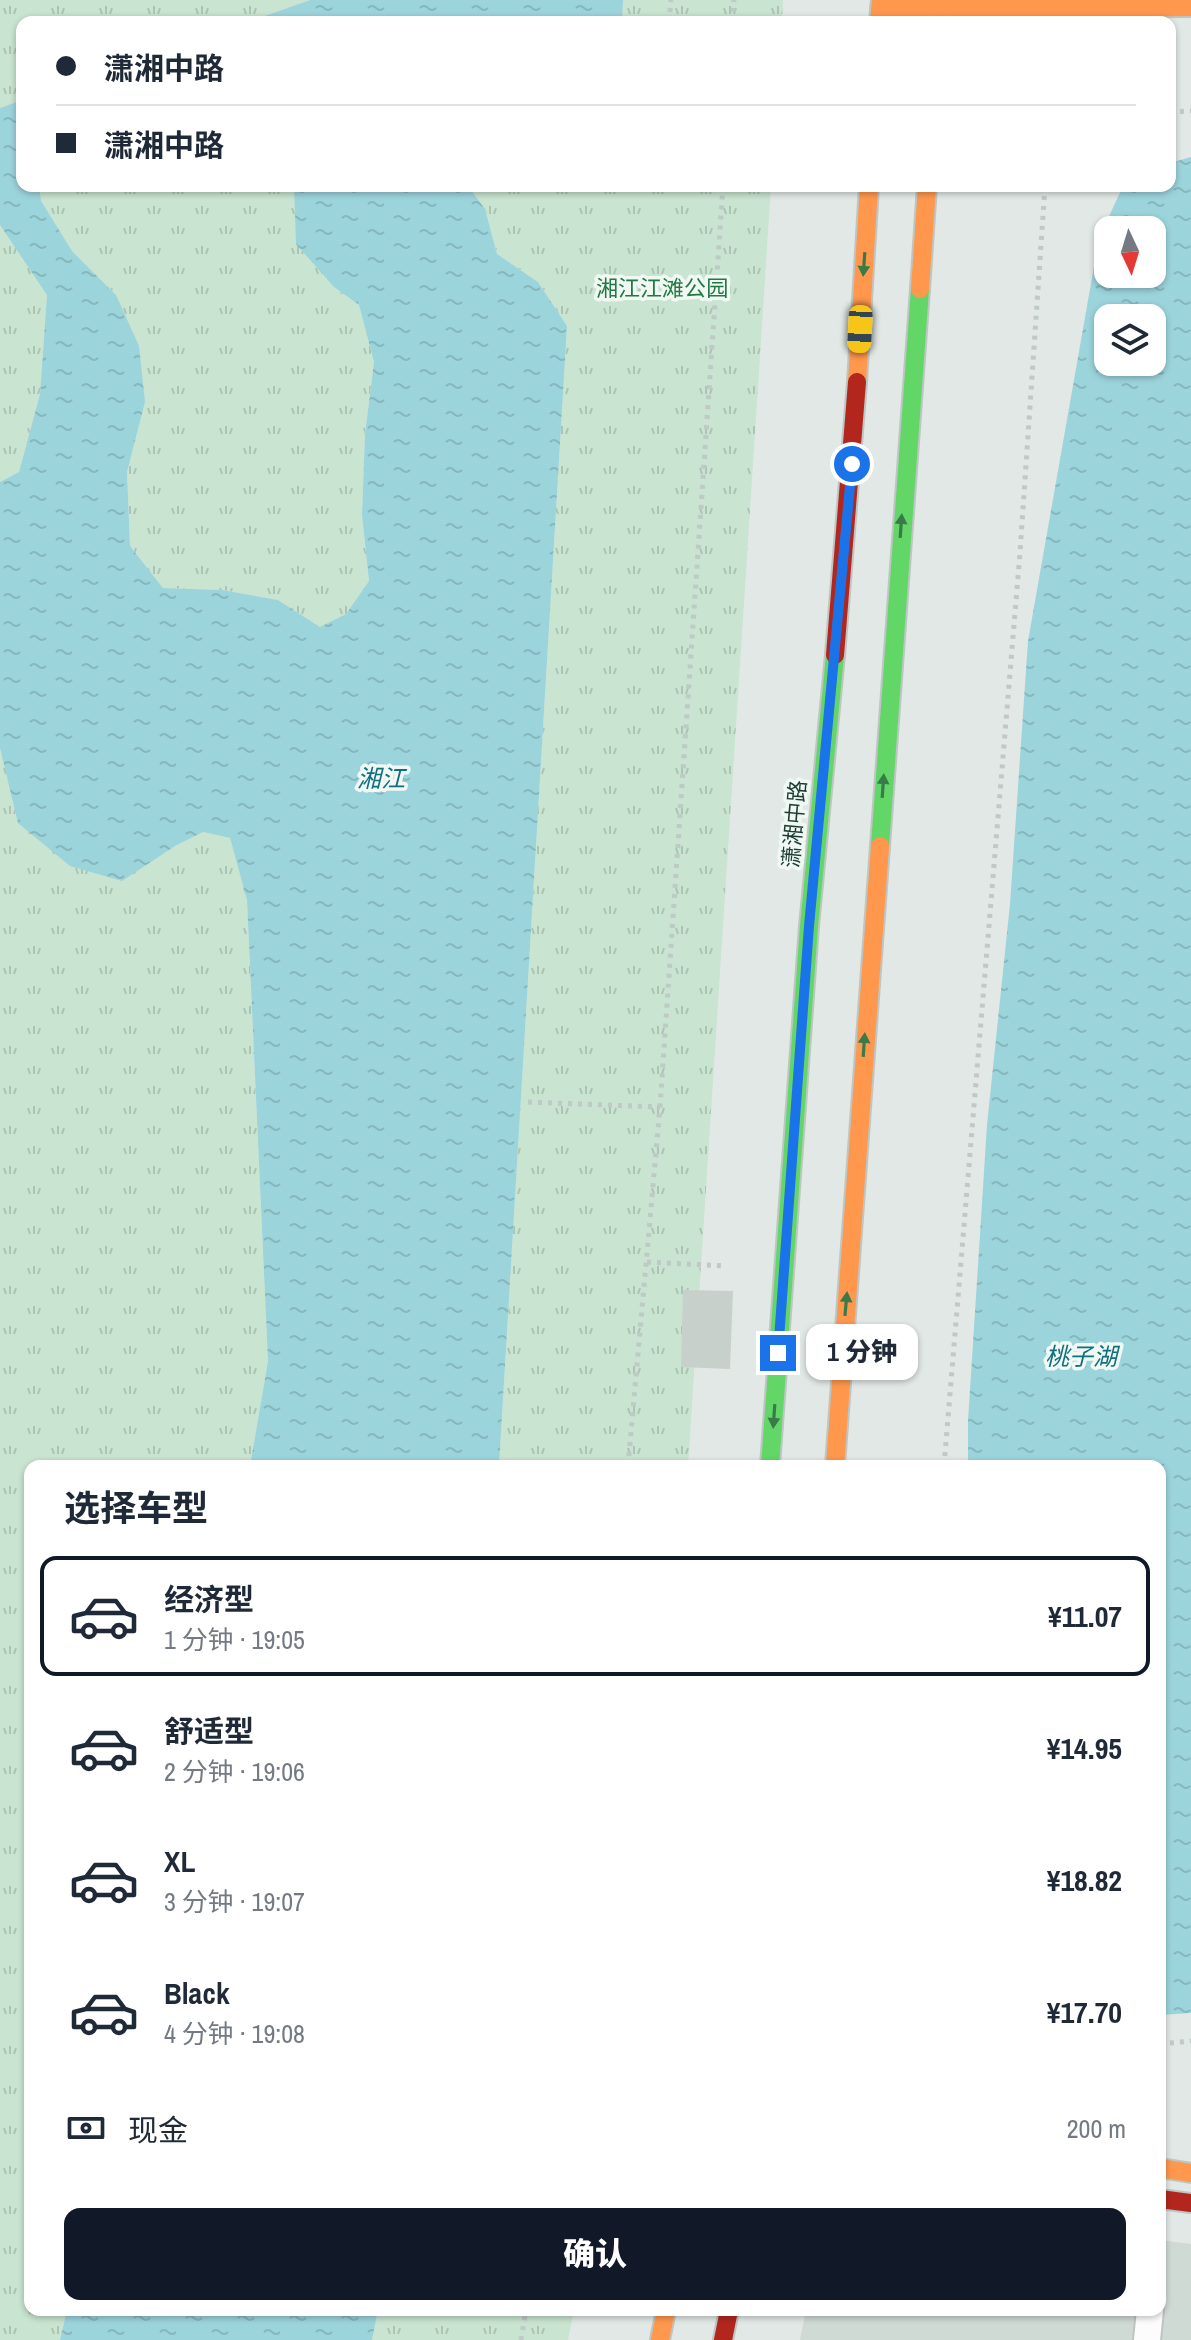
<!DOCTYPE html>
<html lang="zh">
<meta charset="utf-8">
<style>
body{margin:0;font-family:"Archivo Narrow","Noto Sans SC",sans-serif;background:#f2f2f3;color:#1f2937;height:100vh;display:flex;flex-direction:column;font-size:30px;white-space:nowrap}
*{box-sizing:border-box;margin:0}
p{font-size:26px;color:#747a83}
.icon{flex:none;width:44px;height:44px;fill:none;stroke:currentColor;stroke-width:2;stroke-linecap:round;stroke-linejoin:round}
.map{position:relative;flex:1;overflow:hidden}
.panel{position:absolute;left:24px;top:1460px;width:1142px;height:856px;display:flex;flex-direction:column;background:#fff;border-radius:16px;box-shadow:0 2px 6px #0004}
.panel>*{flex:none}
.top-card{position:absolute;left:16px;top:16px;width:1160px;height:176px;border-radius:16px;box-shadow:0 2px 6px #0004;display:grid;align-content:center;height:176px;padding:0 40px;background:#fff}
.needle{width:52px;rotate:176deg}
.fabs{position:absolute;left:1094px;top:216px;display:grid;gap:16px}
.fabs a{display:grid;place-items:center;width:72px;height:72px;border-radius:16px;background:#fff;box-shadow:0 2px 6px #0004;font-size:40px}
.end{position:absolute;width:36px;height:36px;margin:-18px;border:10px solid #1a73e8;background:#fff;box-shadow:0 0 0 4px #fff}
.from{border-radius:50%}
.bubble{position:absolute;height:56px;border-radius:16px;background:#fff;box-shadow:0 2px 6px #0004;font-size:26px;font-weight:800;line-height:56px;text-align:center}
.car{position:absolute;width:24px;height:48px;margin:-24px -12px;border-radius:10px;box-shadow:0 0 6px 2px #0007;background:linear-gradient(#f5c518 24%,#345 0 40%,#f5c518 0 76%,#345 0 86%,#f5c518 0)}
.top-card b{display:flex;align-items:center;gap:28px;height:76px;font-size:30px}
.top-card b+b{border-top:2px solid #e0e1e3}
.top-card i{width:20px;height:20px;background:#1f2937}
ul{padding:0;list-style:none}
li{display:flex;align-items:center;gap:24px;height:120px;margin:0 16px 12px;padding:0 24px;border:4px solid transparent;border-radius:16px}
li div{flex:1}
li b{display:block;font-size:30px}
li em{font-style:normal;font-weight:800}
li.selected{border-color:#111827}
li>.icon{width:72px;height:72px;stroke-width:1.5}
h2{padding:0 40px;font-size:36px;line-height:96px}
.pay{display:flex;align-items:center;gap:20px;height:88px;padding:0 40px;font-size:30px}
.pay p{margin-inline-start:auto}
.cta{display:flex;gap:16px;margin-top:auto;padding:16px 40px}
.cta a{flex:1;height:92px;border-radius:16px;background:#111827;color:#fff;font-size:32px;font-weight:800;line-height:92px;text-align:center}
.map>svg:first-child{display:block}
.built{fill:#cfdad5}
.grass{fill:url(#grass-tufts)}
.water{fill:url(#water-ripples);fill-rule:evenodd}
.building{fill:#c8d0cc}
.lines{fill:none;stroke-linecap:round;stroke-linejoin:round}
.street-casing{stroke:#bec5c2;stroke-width:30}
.fast-casing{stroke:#bdc6c2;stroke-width:22}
.slow-casing{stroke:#bdc6c2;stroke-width:22}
.jam-casing{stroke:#bdc6c2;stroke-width:22}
.path{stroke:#bfc9c6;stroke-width:5;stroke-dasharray:4 6;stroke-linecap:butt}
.street{stroke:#fbfcfb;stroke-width:26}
.fast{stroke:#63d668;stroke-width:18}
.slow{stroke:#ff974d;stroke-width:18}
.jam{stroke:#b3261e;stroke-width:18}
.oneway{fill:#397a49}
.route{stroke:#1a73e8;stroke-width:10}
.labels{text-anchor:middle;stroke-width:7;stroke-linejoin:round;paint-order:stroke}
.park-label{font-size:22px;fill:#237943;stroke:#eff8f3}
.street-label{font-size:22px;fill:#1d3d34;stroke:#eff8f3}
.water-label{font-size:24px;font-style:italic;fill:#116f80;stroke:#eff8f3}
</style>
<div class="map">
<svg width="1191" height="2340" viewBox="0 0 1191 2340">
<defs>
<pattern id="grass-tufts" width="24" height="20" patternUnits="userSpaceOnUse" patternTransform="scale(2)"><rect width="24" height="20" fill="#c9e4d0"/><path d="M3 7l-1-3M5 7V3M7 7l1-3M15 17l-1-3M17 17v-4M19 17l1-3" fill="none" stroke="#acc4b3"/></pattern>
<pattern id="water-ripples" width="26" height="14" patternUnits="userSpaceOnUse" patternTransform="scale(2)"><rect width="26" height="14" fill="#9cd4dc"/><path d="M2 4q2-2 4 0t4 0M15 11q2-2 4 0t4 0" fill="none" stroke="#86b7bd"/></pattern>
</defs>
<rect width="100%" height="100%" fill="#e2e8e5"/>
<!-- built -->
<polygon class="built" points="1160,2240 1191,2244 1191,2340 800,2340 806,2310 1160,2310"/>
<!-- grass -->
<g class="grass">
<polygon points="0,0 310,0 248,22 22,22 22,100 0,108"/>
<polygon points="623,0 783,0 782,22 586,22 621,20"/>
<polygon points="39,186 294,186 294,193 334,287 359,305 374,362 365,434 362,515 369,581 346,614 320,627 278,600 222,590 163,588 130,546 127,472 145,402 116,295 72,251 40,201"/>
<polygon points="468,186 771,186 688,1466 499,1466 567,326 538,282 497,254 485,209"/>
<polygon points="0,225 47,294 40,394 19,472 0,482"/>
<polygon points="0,748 175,846 203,832 230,838 247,900 268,1361 250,1466 30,1466 30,2310 67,2310 60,2340 0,2340"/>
<polygon points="378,2310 574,2310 568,2340 372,2340"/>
</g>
<!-- water -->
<g class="water">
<polygon points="310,0 623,0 622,20 248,22"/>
<polygon points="22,100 22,186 39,186 41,201 72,251 116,295 139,346 145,402 127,472 130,546 163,588 222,590 278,600 320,627 346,614 369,581 362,515 365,434 374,362 359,305 334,287 296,244 294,186 468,186 485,209 497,254 538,282 567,326 499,1466 250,1466 268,1361 247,900 230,838 203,832 175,846 122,881 70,866 18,823 0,748 0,482 19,472 40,394 47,295 0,225 0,108"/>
<path d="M1191,157V2013L1160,2015V1466H968V1421L987,1125L1010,904L1028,641L1099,238L1123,186H1170V163ZM1152,230V274H1108V230ZM1108,318H1152V362H1108Z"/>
<polygon points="67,2310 378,2310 372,2340 60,2340"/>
</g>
<!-- building -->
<polygon class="building" points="683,1290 733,1291 730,1369 681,1367"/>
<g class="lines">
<!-- street casing -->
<g class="street-casing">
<polyline id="street" points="1147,2340 1150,2310"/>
</g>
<!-- fast casing -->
<g class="fast-casing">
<g id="fast">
<polyline points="880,846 920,289"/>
<polyline points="770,1466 809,926 835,655"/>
</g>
</g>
<!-- slow casing -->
<g class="slow-casing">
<g id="slow">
<polyline points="880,9 1191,7"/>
<polyline points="879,22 881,0"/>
<polyline points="941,22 942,0"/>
<polyline points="920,289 927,186"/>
<polyline points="857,382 869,186"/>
<polyline points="835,1466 880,846"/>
<polyline points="1160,2168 1191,2173"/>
<polyline points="660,2340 666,2310"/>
</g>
</g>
<!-- jam casing -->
<g class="jam-casing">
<g id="jam">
<polyline points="835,655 857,382"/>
<polyline points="1160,2199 1191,2203"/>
<polyline points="723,2340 729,2310"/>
</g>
</g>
<!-- path -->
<g class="path">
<polyline points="669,22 671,0"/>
<polyline points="732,22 734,0"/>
<polyline points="1170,112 1191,111"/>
<polyline points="528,1102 660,1107"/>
<polyline points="647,1262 725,1266"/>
<polyline points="628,1466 660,1107 723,186"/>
<polyline points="944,1466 1020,553 1045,186"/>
<polyline points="1160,2044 1191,2041"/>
<polyline points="521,2340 526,2310"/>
</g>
<!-- street -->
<use href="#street" class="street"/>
<!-- fast -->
<use href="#fast" class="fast"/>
<!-- slow -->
<use href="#slow" class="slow"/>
<!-- jam -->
<use href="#jam" class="jam"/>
</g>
<!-- one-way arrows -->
<defs><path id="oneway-solid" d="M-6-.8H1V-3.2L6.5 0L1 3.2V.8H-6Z" transform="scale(2)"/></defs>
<g class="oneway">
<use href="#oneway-solid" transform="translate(864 264) rotate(94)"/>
<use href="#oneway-solid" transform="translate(901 526) rotate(-86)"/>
<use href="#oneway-solid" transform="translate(883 786) rotate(-86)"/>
<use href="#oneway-solid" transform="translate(864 1045) rotate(-86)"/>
<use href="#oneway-solid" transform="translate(846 1304) rotate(-85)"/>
<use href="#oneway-solid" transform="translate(774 1416) rotate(94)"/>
</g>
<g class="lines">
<!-- route -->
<polyline class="route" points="778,1353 809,926 852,464"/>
</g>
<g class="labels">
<!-- park labels -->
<g class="park-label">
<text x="662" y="296">湘江江滩公园</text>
</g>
<!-- street labels -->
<g class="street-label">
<text transform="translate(794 824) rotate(-85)" y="8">潇湘中路</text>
</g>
<!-- water labels -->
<g class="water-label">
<text x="381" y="787">湘江</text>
<text x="1081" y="1365">桃子湖</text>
</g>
</g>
</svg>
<div class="fabs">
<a><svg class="needle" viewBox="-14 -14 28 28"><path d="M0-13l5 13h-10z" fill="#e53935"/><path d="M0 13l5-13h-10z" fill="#747a83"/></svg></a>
<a><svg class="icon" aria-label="layers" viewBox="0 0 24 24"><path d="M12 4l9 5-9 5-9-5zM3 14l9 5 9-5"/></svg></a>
</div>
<i class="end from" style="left:852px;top:464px"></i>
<i class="end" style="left:778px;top:1353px"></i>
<div class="bubble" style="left:806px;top:1324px;width:112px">1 分钟</div>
<i class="car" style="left:860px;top:329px;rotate:183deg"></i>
<div class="top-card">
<b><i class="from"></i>潇湘中路</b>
<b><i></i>潇湘中路</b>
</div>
<section class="panel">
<h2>选择车型</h2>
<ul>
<li class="selected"><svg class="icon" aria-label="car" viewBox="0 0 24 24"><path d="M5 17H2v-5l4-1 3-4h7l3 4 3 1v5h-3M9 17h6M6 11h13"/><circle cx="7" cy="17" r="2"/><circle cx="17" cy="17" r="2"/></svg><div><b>经济型</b><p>1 分钟 · 19:05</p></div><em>¥11.07</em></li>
<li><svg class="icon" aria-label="car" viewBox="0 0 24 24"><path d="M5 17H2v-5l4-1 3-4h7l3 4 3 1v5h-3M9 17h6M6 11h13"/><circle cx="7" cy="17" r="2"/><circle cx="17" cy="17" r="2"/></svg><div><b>舒适型</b><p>2 分钟 · 19:06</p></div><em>¥14.95</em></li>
<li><svg class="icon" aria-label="car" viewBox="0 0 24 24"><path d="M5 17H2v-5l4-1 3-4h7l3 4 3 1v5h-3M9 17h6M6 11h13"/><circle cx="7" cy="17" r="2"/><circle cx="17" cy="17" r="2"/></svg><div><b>XL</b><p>3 分钟 · 19:07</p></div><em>¥18.82</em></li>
<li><svg class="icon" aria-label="car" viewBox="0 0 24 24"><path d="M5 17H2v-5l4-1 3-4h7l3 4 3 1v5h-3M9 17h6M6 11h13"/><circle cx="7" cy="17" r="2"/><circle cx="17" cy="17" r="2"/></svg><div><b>Black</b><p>4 分钟 · 19:08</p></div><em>¥17.70</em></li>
</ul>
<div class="pay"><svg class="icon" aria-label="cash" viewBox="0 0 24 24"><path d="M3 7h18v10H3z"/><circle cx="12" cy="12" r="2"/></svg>现金<p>200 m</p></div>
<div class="cta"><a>确认</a></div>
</section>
</div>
